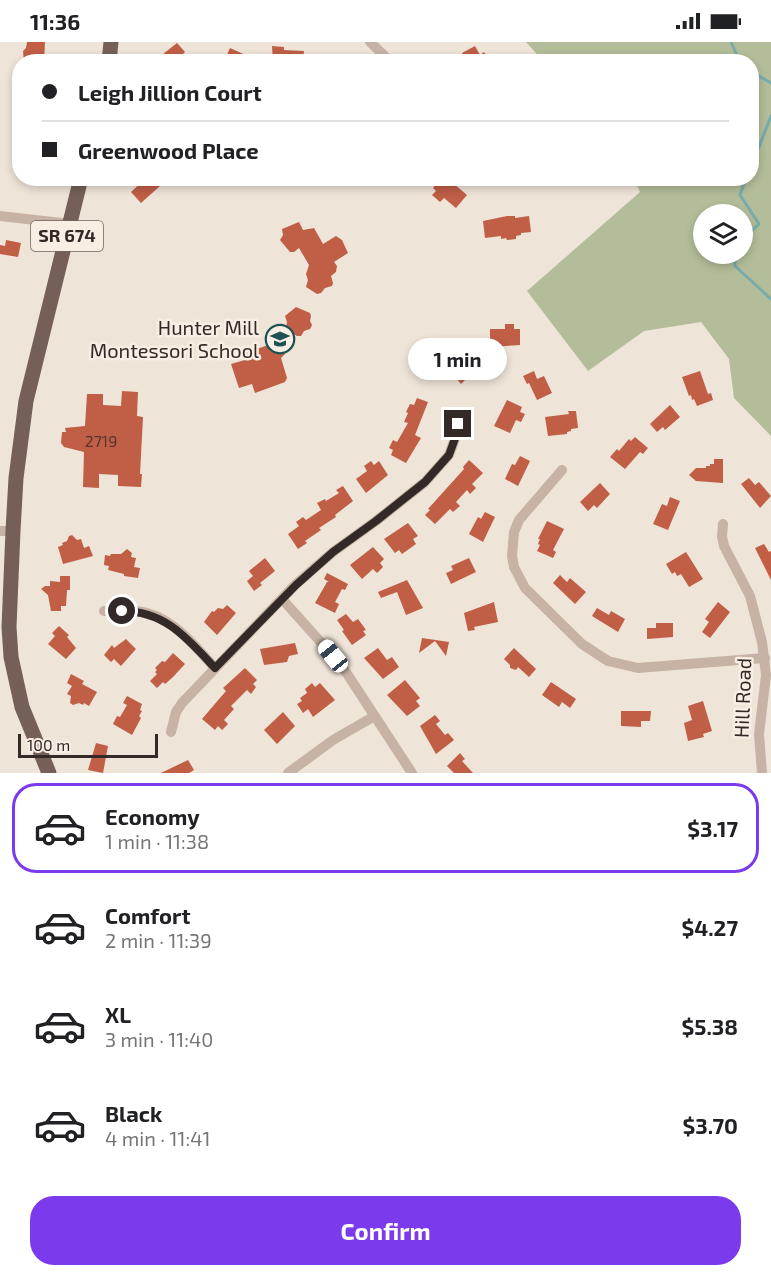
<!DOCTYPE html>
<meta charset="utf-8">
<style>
body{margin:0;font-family:"Exo 2",sans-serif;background:#f6f6f6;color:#202124;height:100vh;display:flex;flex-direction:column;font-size:22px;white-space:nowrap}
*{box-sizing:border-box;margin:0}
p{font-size:20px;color:#757577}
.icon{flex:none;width:33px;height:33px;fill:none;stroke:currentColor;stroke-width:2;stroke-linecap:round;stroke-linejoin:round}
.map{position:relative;height:731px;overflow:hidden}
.panel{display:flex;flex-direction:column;background:#fff;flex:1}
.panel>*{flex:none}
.guide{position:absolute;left:12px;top:12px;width:747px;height:132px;border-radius:24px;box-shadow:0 3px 9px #0003;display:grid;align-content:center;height:132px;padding:0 30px;background:#fff}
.fabs{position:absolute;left:693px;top:162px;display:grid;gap:12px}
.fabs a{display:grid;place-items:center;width:60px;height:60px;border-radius:50%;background:#fff;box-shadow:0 3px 9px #0003;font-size:30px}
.scale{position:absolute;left:18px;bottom:15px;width:140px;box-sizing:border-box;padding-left:6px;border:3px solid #332926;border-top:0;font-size:16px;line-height:21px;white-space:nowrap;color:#332926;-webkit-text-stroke:4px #f8eee4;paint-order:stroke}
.end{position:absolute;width:27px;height:27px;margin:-14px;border:8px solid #332926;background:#fff;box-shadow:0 0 0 3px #fff}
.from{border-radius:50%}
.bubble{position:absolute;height:42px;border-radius:21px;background:#fff;box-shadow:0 3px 9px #0003;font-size:20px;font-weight:700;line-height:42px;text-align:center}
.car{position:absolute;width:18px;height:36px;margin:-18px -9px;border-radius:8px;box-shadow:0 0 4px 2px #0007;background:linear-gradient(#fff 24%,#345 0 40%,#fff 0 76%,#345 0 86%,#fff 0)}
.guide b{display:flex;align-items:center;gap:21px;height:57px;font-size:22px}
.guide b+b{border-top:2px solid #e0e0e0}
.guide i{width:15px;height:15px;background:#202124}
ul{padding:10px 0 0;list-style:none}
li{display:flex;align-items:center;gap:18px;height:90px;margin:0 12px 9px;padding:0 18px;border:3px solid transparent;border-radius:24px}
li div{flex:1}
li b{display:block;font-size:22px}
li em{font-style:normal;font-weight:700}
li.active{border-color:#7c3aed}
li>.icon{width:54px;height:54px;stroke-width:1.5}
.cta{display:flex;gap:12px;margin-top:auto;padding:12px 30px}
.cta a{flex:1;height:69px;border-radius:24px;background:#7c3aed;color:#fff;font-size:24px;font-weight:700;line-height:69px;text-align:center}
.status{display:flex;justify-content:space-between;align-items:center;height:42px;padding:0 30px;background:#fff;direction:ltr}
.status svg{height:16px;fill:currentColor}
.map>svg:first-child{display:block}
.green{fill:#b3bd99;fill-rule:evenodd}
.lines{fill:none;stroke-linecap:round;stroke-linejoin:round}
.stream{stroke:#79abab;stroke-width:3}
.building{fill:#c05e46}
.minor{stroke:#c7b3a5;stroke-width:10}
.primary{stroke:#746058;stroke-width:15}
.route{stroke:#332926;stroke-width:8}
.labels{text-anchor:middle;stroke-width:5;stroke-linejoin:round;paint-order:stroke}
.number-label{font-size:16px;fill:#56362e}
.shield{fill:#f8eee4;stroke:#6e645f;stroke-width:1.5}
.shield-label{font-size:18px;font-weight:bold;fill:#332926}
.poi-label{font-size:20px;fill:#332926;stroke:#f8eee4;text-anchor:end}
.street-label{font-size:20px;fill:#332926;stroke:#f8eee4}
</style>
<div class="status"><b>11:36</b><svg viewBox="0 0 49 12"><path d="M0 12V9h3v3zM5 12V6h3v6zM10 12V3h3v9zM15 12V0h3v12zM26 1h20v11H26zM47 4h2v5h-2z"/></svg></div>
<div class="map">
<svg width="771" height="731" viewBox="0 0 771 731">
<rect width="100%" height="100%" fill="#efe4d8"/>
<!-- green -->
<path class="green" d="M526,0H771V394L734,356L729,317L701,280L644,289L588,329L527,249L640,150L634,137L752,136V20L543,19ZM704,172H742V212H704Z"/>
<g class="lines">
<!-- stream -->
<g class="stream">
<polyline points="731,0 740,20"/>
<polyline points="752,30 771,41"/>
<polyline points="752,123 771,74"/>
<polyline points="742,198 759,182 740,153 746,136"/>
<polyline points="735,212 735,224 771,257"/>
</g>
</g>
<!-- building -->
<g class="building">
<polygon points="27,0 45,0 44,20 24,20 23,9 26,6"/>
<polygon points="177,1 185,10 174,20 153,20"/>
<polygon points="272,4 284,5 284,8 304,9 303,20 273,20"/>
<polygon points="475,4 480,13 484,10 490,20 467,20 462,11"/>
<polygon points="230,6 248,14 246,20 224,20"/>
<polygon points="146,136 154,136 160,144 141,161 131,150"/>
<polygon points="441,136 447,136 467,153 456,166 444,156 440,160 432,153 436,149 433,146"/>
<polygon points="507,174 515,174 515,176 529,174 531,190 521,191 521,193 516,194 516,197 507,198 506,196 501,197 501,194 485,196 483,179"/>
<polygon points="299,180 303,188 314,186 323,202 336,194 342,198 348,211 334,220 337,224 336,230 331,234 333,241 332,244 325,246 321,251 317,252 306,245 308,238 306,232 309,223 299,206 294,210 290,210 280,198 283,193 282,187"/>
<polygon points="6,198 21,201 18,215 0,212 0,203 5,204"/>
<polygon points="296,265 310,271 311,274 310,279 312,283 310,287 304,289 301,294 297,294 286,287 287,280 285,274"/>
<polygon points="505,282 514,282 514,287 520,287 520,303 490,305 490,287 505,287"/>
<polygon points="271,302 284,308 285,312 281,316 287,336 285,340 255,351 252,342 239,346 231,322 245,318 248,310"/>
<polygon points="472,305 483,320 461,342 447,325 455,319 457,322 469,313 466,309"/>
<polygon points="534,329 537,337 544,334 552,351 537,358 529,341 527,342 523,334"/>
<polygon points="700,329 708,352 711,351 713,358 697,364 694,357 692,358 691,353 689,354 682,335"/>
<polygon points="122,349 138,350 137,374 143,375 140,432 142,432 141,445 118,444 118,433 99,432 99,446 83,445 84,410 64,405 61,401 62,390 66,390 65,386 85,384 87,352 103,352 103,363 121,364"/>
<polygon points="417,356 428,360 415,393 421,396 406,421 391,413 393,408 389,406 393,398 397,400 408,381 404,380 408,371 406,370 410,362 414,363"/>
<polygon points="507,358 522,365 520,370 525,372 521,380 516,378 510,391 494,384"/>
<polygon points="670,363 680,375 665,388 663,385 657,390 650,382"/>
<polygon points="568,369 576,369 578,386 571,387 571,389 567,390 567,392 548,394 545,375 569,372"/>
<polygon points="635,395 648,406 643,412 640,410 625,427 610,415 617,407 619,409 629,397 631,399"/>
<polygon points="520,414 530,419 518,444 505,437 512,422 515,423"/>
<polygon points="714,417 723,417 723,441 696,439 689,433 696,426 706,426 706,424 710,424 710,422 714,422"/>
<polygon points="469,418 483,431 472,442 476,446 470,452 467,448 456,460 460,464 453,470 450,467 435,482 425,473 430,468 428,467 464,427 463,425"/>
<polygon points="371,419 374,423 379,419 388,433 366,451 356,437 367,429 364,424"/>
<polygon points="749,436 755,443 759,440 771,454 760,466 741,442"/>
<polygon points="600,441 610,452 597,466 594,463 588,469 580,460"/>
<polygon points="343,444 353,459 335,473 336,475 319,486 321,488 305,499 307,501 298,507 288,492 299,484 296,480 303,475 306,478 321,468 317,461 325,457 326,459 339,451 336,448"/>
<polygon points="670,455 680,459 668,488 653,482 662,462 667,464"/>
<polygon points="485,470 495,475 483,500 469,492 478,475 481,477"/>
<polygon points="547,479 564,487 553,508 556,510 553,516 537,509 540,503 538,502 540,497 538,497"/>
<polygon points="408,481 418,494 413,497 416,502 402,512 399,508 395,511 384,497"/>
<polygon points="72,493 77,498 81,497 84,506 89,504 93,514 63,522 58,505 63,503 62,501 67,499 69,494"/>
<polygon points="764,502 769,510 771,509 771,538 755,506"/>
<polygon points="373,505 384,517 380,521 383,525 377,531 373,527 362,537 350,523"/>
<polygon points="127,507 132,511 131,515 136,516 134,525 140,526 138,536 124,534 124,532 108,528 109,524 104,523 105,513 110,514 111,512 121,512"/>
<polygon points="686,510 703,537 689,545 681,532 677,534 675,530 672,532 666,522"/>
<polygon points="265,516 275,529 260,541 262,543 254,549 247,539 253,534 249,529"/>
<polygon points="469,516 476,530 451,542 446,531 453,528 451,524"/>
<polygon points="327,531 348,542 345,548 342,547 335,560 339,562 335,571 315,561 327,540 329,540 324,537"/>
<polygon points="560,533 567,540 570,536 586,550 575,562 553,541"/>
<polygon points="60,534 70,534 70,548 67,548 66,564 61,564 61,569 51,569 48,553 41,547 45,544 50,544 50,539 60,540"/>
<polygon points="407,538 423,566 406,573 397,550 381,556 378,550"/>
<polygon points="494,560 498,580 474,585 475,588 468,589 464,571"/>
<polygon points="718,560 730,570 710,596 702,590 709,580 705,577"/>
<polygon points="227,563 236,571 217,593 204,580 212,569 214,570 218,566 223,567"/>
<polygon points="597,566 609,573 611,569 625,577 618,590 592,574"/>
<polygon points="346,572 353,580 358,577 366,588 363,589 366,593 352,603 342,589 344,588 337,578"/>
<polygon points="656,581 673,581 673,595 647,597 647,586 656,586"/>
<polygon points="59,584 69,593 67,595 76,606 66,617 48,602 55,594 52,591"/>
<polygon points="422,596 449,600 446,614 435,599 419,611"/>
<polygon points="126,597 136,607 121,624 114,617 111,620 104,613 112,603 114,606"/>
<polygon points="295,601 298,612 289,614 287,620 264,623 260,607"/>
<polygon points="378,606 387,618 392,615 399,625 383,637 364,616"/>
<polygon points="514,606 536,627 529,635 518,625 516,628 510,626 510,623 504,617"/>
<polygon points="173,611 185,622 173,635 165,642 163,640 157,646 150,639 157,632 155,630 157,628 155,626 162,619 165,620"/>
<polygon points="245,626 257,638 253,642 256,645 251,652 247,648 231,664 234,667 224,678 228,682 222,688 218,684 215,688 202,677 226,649 223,646"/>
<polygon points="71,632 84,639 82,642 97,650 89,664 84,661 83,663 79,661 73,663 70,661 71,654 67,652 72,644 67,641"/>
<polygon points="405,638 420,656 416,659 420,664 407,674 387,653"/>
<polygon points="551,640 576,657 570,666 562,660 559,665 542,653"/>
<polygon points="312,641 315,645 320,641 335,658 313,675 308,667 303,671 297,662 302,659 300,656 307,651 305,647"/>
<polygon points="127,654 142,662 140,668 142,669 139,674 141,676 132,693 113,682 117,674 120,675 127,663 123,661"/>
<polygon points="703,659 712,689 703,692 704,695 688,699 684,681 692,678 688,664"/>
<polygon points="621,669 651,669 650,679 641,679 641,685 621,684"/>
<polygon points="283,670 295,684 277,702 264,688"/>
<polygon points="435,673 440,679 436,682 445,693 448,691 454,698 436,712 420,684"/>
<polygon points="96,701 108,704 103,731 88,728"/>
<polygon points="460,711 465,717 462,719 473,731 454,731 447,724"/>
<polygon points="188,718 194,728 189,731 161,731"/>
</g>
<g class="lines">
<!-- minor -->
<g class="minor">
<polyline points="370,0 391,20"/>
<polyline points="0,174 70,182"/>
<polyline points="562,428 519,478 514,490 512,514 514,525 525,546 582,602 608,619 638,626 765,616"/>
<polyline points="723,482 722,494 724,504 750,554 762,600 766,633 759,692 762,731"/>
<polyline points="0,489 13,489"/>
<polyline points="283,558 342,624 412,731"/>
<path d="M104,569C115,569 126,568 137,569C170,572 194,603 215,626"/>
<polyline points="171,690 176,670 182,661 295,543 333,510 376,479 425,440 449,413 457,391 458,382"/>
<polyline points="288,731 333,698 373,675"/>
</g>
<!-- primary -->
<g class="primary">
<polyline points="109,20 111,0"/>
<polyline points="49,731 22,665 11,615 9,585 13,489 16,436 26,359 81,136"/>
</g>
</g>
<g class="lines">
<!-- route -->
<path class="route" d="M122,569C165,569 187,596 215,626L296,543L333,510L376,479L425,440L449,413L457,391L458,382"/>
</g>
<!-- icons -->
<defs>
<g id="school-ring" transform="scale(1.5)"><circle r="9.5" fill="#f8eee4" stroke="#1e5152" stroke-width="1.5"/><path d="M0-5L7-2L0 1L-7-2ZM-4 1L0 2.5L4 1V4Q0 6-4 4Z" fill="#1e5152"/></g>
</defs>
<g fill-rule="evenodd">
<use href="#school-ring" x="280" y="297"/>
</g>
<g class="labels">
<!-- number labels -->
<g class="number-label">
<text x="101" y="405">2719</text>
</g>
<!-- shield labels -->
<rect class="shield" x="31" y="179" width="72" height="30" rx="4.5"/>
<g class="shield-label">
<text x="67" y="200">SR 674</text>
</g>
<!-- poi labels -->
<g class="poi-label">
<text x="259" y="293">Hunter Mill<tspan x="259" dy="23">Montessori School</tspan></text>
</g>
<!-- street labels -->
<g class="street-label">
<text transform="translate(743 656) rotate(-88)" y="7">Hill Road</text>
</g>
</g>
</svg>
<div class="fabs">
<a><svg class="icon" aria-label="layers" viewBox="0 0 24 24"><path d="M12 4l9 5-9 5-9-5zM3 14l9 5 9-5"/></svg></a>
</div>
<div class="scale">100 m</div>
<i class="end from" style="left:122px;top:569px"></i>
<i class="end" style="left:458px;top:382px"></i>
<div class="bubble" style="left:408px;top:296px;width:99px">1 min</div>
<i class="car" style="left:333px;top:614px;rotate:321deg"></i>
<div class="guide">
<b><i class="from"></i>Leigh Jillion Court</b>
<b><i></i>Greenwood Place</b>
</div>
</div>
<section class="panel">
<ul>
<li class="active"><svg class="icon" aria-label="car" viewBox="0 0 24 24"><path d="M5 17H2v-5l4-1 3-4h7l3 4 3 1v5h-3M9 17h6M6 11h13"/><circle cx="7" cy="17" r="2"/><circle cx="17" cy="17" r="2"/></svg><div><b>Economy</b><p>1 min · 11:38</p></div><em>$3.17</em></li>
<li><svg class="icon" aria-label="car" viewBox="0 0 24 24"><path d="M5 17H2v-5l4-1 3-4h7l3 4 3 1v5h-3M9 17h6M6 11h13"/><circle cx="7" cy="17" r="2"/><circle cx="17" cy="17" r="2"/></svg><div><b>Comfort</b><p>2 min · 11:39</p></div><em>$4.27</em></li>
<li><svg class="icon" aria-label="car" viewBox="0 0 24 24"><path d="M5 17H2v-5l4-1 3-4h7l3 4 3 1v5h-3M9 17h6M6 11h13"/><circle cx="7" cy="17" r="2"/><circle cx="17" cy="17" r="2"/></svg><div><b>XL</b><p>3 min · 11:40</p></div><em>$5.38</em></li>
<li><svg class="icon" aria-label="car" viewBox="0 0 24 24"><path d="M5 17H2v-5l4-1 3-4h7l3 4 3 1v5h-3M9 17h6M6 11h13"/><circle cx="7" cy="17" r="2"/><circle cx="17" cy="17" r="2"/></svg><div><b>Black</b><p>4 min · 11:41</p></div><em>$3.70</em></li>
</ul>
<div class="cta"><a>Confirm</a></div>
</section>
